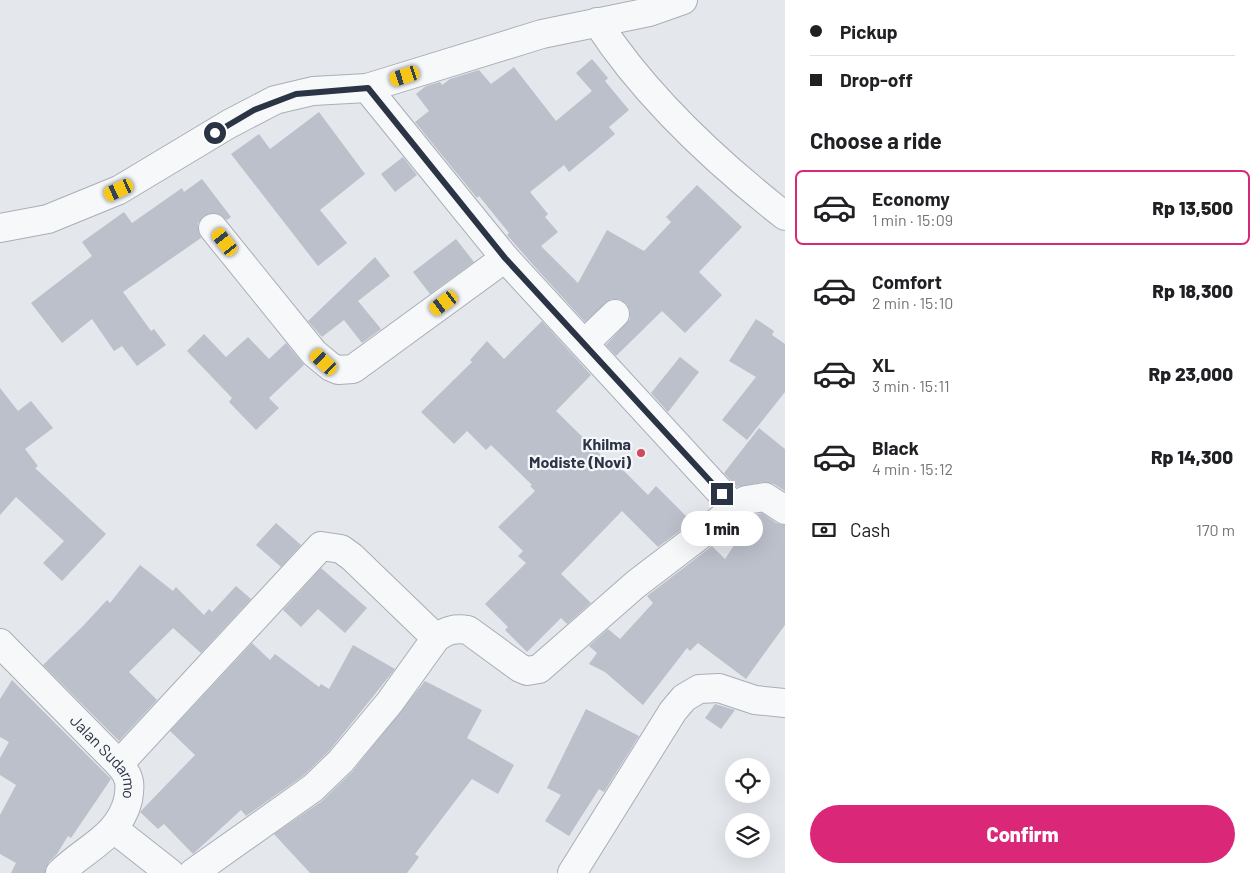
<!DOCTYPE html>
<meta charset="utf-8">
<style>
body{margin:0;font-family:Barlow,sans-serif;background:#f6f6f6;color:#202124;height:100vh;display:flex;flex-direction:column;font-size:19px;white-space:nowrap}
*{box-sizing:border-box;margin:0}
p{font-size:16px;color:#757577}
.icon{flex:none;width:28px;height:28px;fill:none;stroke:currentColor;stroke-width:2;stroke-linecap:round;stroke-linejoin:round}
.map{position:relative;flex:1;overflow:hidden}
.panel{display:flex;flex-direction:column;background:#fff;width:475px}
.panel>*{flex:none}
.banner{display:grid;align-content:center;height:110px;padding:0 25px;background:#fff}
.fabs{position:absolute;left:725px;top:758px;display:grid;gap:10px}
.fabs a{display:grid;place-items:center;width:45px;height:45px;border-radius:50%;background:#fff;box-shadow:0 5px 20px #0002;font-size:25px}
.end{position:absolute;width:22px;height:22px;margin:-11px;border:6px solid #2b3445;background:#fff;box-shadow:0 0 0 2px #fff}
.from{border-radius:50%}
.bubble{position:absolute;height:35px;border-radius:18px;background:#fff;box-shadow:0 5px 20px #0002;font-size:16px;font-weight:800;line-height:35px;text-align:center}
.car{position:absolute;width:15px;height:30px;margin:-15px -8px;border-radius:6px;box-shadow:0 0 4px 1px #0007;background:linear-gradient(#f5c518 24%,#345 0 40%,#f5c518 0 76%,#345 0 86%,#f5c518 0)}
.banner b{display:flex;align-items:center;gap:18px;height:48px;font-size:19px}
.banner b+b{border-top:1px solid #e0e0e0}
.banner i{width:12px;height:12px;background:#202124}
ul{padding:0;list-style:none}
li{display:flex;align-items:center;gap:15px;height:75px;margin:0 10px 8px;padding:0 15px;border:2px solid transparent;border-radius:8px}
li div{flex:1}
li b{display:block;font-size:19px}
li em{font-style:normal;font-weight:800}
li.on{border-color:#db2777}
li>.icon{width:45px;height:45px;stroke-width:1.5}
h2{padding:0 25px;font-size:22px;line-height:60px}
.pay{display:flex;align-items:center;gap:12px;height:55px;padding:0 25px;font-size:19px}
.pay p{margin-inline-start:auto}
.action{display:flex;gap:10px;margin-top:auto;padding:10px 25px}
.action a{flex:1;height:58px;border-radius:30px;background:#db2777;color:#fff;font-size:20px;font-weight:800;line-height:58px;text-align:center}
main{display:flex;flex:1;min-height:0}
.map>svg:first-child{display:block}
.building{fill:#bbc0ca}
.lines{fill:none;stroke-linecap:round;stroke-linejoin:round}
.minor-casing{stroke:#a9aeb7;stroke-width:30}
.minor{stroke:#f7f8fa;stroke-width:28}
.route{stroke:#2b3445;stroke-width:6}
.poi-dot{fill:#d1495b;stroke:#f4f6f9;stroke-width:2}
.labels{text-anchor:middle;stroke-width:4.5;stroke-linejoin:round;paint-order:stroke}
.poi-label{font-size:16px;font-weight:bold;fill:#2b3445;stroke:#f4f6f9;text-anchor:end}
.street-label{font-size:16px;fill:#2b3445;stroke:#f4f6f9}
</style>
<main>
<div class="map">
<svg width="785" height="873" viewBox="0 0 785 873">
<rect width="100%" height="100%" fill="#e4e7ec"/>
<!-- building -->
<g class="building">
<polygon points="592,59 608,78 605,81 629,110 609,127 615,134 596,150 569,172 564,165 530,192 548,214 545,217 558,232 541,246 578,283 607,230 644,251 671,222 666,217 697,185 742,227 699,272 722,295 685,333 662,311 616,356 606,345 630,319 630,311 627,304 619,299 611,299 585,322 535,267 507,235 509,233 479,196 477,198 415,122 429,111 416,94 426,86 440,82 442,85 450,79 479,70 491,84 514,67 556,121 592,91 576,73"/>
<polygon points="319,112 365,174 320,210 347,243 318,266 231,154 259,134 270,149"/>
<polygon points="403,157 417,175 395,192 381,174"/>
<polygon points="202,179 231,217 227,220 219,214 211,213 204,216 198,223 198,231 201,238 123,292 151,331 154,329 166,345 137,366 122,346 114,351 92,319 62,343 31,303 92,256 82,242 124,212 132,223 182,188 184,192"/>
<polygon points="456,239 474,262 430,294 413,272"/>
<polygon points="375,257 390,276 358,301 381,329 362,343 344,320 322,337 308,321"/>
<polygon points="756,319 774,331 772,335 785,344 785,392 747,440 722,420 756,377 729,361"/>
<polygon points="542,321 591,375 556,411 614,468 618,465 648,495 656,486 692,522 658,547 622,511 561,574 591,603 567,624 561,618 527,652 505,630 508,627 485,604 526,563 518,556 523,551 498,527 535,491 530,486 532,485 491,445 486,450 467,431 454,444 421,412 472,362 470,360 487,341 504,359"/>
<polygon points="204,334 226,357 248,337 269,359 286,343 304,365 269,398 279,408 256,430 229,402 232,398 187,351"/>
<polygon points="680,357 699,372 668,412 651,393"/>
<polygon points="0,388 18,411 31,401 53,428 25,449 38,466 35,468 106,534 62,581 43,563 64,541 16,497 0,515"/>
<polygon points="759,428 785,449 785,491 774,484 763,482 737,487 724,473"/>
<polygon points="762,513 776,523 785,525 785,625 746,679 698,643 690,651 687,648 643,705 605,672 589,664 597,653 589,646 608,629 620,639 653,603 647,596 712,546 725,559 754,515"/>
<polygon points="276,523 301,545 281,567 256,545"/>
<polygon points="140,565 173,591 176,587 204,615 209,609 212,612 236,586 251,599 201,653 173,628 129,672 157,700 119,741 43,665 83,626 107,600 110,603"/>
<polygon points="321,568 367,608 345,633 318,609 301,627 283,610"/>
<polygon points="252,643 270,660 275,654 319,687 321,684 329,689 353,645 395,669 330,750 303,776 246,816 241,810 193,854 164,824 158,829 140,812 195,755 170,731"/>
<polygon points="12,680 111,779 71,838 68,836 57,854 49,862 45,873 11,873 16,863 0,854 0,815 16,785 0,775 0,758 9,742 0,737 0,699"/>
<polygon points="425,681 482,710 467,738 514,765 498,794 472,779 415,854 419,857 407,873 310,873 274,834 322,801 352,772"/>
<polygon points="715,704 735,710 721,729 705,718"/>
<polygon points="586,709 639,736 604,792 599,789 569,836 545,821 561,795 547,788"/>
</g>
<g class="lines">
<!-- minor casing -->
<g class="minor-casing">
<g id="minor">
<path d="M597,22C645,96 716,162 785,216"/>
<polyline points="367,88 505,258 735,508"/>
<polyline points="0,228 48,219 119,190 229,124 275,100 313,91 367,88 542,34 649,12 683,0"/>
<polyline points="213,228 314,353 331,367 338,370 353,369 505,258"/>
<polyline points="584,344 615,314"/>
<path id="s1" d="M0,643L119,764C130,776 131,784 128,800C119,837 85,848 60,873"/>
<polyline points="119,764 321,546 341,549 352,557 436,638"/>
<polyline points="114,829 170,873"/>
<path d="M193,873L313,788L341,761L390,702L436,638C447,630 455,628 468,630L520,668L527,671L539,669L636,584L746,500L765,497L785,510"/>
<polyline points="572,873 673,711 684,698 699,689 719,688 755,700 785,703"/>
</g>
</g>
<!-- minor -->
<use href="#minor" class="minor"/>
</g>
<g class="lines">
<!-- route -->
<polyline class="route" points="215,133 254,110 296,94 368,88 505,258 722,494"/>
</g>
<!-- markers -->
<circle class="poi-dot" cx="641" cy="453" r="5"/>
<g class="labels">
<!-- poi labels -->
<g class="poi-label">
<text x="631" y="450">Khilma<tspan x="631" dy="18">Modiste (Novi)</tspan></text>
</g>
<!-- street labels -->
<g class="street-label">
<text dy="6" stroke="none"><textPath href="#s1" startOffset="156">Jalan Sudarmo</textPath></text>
</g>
</g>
</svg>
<div class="fabs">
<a><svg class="icon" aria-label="locate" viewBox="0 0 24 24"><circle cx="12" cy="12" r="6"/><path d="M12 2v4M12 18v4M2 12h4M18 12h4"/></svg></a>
<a><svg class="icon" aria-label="layers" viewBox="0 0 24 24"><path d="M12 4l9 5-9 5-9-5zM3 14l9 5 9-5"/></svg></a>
</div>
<i class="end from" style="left:215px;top:133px"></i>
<i class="end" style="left:722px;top:494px"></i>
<div class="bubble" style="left:681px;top:511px;width:82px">1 min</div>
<i class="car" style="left:405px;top:76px;rotate:252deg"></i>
<i class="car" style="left:119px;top:190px;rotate:245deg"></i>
<i class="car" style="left:225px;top:242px;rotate:322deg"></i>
<i class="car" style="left:444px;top:303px;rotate:234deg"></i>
<i class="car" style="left:324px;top:362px;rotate:313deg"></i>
</div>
<section class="panel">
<div class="banner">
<b><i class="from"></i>Pickup</b>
<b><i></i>Drop-off</b>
</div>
<h2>Choose a ride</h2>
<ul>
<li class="on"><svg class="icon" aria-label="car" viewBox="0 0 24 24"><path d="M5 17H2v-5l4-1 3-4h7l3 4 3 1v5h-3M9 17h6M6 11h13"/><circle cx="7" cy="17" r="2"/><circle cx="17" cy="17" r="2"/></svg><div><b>Economy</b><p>1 min · 15:09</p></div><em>Rp 13,500</em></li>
<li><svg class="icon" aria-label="car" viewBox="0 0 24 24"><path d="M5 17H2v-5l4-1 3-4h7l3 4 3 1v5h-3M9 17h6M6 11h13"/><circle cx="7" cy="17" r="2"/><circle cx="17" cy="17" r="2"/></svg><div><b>Comfort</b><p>2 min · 15:10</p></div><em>Rp 18,300</em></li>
<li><svg class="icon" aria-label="car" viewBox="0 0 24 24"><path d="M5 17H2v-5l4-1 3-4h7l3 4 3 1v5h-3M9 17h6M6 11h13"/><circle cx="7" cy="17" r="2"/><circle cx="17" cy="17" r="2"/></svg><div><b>XL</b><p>3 min · 15:11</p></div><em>Rp 23,000</em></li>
<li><svg class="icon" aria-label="car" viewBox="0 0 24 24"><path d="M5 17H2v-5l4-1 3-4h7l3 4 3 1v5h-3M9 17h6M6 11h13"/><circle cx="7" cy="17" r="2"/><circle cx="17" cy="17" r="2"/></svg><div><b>Black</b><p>4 min · 15:12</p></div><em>Rp 14,300</em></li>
</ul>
<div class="pay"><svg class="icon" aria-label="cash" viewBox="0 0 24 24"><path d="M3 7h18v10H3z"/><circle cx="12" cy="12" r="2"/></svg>Cash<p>170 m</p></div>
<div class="action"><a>Confirm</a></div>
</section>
</main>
